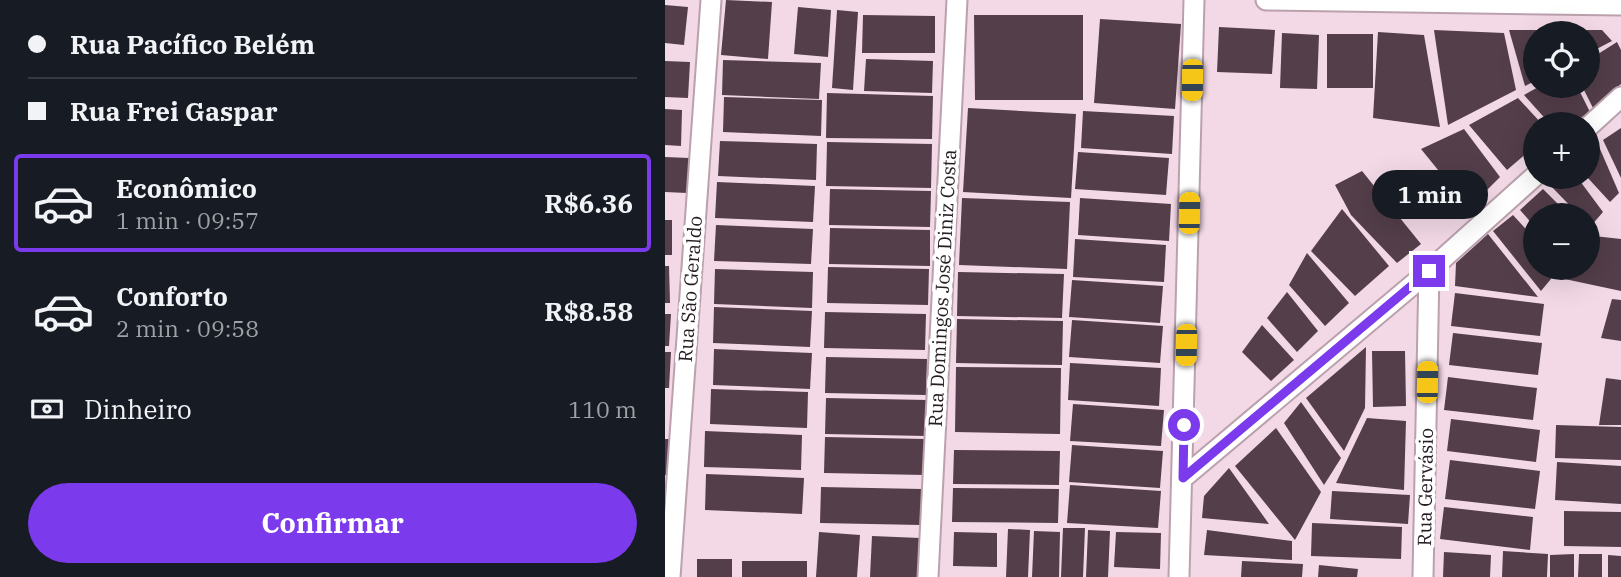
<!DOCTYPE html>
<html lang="pt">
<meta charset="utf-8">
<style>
body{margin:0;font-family:"IBM Plex Serif",serif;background:#20242c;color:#f1f3f6;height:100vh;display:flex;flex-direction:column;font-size:26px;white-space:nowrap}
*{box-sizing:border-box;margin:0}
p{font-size:23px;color:#9ea1a6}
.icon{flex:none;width:38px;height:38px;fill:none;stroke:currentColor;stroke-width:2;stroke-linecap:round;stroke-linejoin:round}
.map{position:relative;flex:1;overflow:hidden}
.side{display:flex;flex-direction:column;background:#171b24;width:665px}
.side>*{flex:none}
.guide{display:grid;align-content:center;height:154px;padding:0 28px;background:#171b24}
.fabs{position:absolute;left:858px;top:21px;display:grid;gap:14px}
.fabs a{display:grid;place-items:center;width:77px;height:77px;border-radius:50%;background:#171b24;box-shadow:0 7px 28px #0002;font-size:35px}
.end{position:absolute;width:32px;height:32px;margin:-16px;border:9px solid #7c3aed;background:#fff;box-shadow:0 0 0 4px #fff}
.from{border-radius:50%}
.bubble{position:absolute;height:49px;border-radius:24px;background:#171b24;box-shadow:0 7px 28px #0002;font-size:23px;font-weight:700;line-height:49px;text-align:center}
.car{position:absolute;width:21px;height:42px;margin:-21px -10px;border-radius:9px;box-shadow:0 0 5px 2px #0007;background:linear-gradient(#f5c518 24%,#345 0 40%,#f5c518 0 76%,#345 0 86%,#f5c518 0)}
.guide b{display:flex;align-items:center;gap:24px;height:66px;font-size:26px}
.guide b+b{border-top:2px solid #363941}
.guide i{width:18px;height:18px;background:#f1f3f6}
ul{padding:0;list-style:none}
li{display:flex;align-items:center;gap:21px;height:98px;margin:0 14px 10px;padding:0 14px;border:4px solid transparent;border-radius:7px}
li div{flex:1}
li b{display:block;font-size:26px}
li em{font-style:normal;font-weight:700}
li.active{border-color:#7c3aed}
li>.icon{width:63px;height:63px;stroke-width:1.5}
.pay{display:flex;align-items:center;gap:18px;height:77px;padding:0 28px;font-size:26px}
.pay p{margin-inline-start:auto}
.primary-button{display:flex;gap:14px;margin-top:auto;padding:14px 28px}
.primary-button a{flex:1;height:80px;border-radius:42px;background:#7c3aed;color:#fff;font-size:28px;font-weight:700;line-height:80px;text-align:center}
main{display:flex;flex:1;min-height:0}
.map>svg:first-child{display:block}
.building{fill:#533e49}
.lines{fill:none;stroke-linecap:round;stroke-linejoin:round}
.street-casing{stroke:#baa1ad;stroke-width:23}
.street{stroke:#fff;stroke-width:19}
.route{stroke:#7c3aed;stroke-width:9}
.labels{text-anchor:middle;stroke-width:7;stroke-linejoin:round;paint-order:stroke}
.street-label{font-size:19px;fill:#261d22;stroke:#fff}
</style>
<main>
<section class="side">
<div class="guide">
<b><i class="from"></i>Rua Pacífico Belém</b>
<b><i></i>Rua Frei Gaspar</b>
</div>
<ul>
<li class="active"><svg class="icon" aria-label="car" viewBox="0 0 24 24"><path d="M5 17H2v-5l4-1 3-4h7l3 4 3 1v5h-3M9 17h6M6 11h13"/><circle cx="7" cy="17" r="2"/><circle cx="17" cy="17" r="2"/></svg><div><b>Econômico</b><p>1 min · 09:57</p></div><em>R$6.36</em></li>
<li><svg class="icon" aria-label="car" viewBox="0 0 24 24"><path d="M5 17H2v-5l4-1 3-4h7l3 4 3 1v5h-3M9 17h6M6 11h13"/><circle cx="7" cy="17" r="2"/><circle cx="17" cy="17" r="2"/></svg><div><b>Conforto</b><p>2 min · 09:58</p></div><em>R$8.58</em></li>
</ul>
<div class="pay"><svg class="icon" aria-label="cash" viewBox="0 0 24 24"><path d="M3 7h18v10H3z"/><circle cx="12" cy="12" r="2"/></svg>Dinheiro<p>110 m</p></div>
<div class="primary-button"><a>Confirmar</a></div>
</section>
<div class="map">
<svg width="956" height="577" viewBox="0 0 956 577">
<rect width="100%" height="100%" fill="#f3d9e6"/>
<!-- building -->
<g class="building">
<polygon points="61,0 107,2 103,59 56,55"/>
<polygon points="0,5 23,7 19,45 0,43"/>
<polygon points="133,7 166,10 163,57 129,54"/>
<polygon points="172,10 193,12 188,90 167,88"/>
<polygon points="198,15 270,16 270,53 197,53"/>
<polygon points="309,15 418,15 418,100 310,100"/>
<polygon points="435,19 516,24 510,109 429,103"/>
<polygon points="554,27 610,30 607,74 552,72"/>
<polygon points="769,30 839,33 851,90 783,125"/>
<polygon points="844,30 937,30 947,41 922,54 922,33 870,33 870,81 860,86"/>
<polygon points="713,32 759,35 775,127 708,118"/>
<polygon points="617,33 654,35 652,89 615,88"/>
<rect x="662" y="34" width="46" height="54"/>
<polygon points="952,42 956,50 956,84 928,108 917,86 922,86 922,61"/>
<polygon points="201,59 268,61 267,93 199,91"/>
<polygon points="58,60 156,63 154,99 57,95"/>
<polygon points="0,61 25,62 23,98 0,97"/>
<polygon points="875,86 912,86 925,112 906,124 885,124 859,95"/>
<polygon points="162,93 268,96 267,139 161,138"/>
<polygon points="59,97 157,100 156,136 58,132"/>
<polygon points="853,98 877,124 870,124 870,146 842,170 804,125"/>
<polygon points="303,108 411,114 406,198 298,192"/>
<polygon points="0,109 17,110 16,146 0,145"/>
<polygon points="418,111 509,116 507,154 416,148"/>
<polygon points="956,128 956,178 938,140"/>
<polygon points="799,129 835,177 804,208 756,149"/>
<polygon points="55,141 152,144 151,180 53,176"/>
<polygon points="162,142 267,144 266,188 161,186"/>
<polygon points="932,142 954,193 945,202 922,177 922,152"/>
<polygon points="413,152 504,158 501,195 410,189"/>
<polygon points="0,157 24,158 22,193 0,192"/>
<polygon points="697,171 756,244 732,263 686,215 670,185"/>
<polygon points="892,177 912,177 938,212 925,227 922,224 922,215 914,215 884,184"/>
<polygon points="52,182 150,186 148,222 50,218"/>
<polygon points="165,189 266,191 265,227 164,225"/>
<polygon points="878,189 904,215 870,215 870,227 855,210"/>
<polygon points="297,198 405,202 402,269 294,265"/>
<polygon points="415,198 506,204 504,241 413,235"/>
<polygon points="677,209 724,266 690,296 646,251"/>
<polygon points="848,215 870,239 870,268 895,268 876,291 828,231"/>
<rect x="0" y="220" width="7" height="35"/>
<polygon points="51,225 148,229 146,264 49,261"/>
<polygon points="165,228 265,230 265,266 164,264"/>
<polygon points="823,234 873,297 790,286 791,263"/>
<polygon points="929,236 956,239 956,291 895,278 904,268 922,268 922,245"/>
<polygon points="410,239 501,245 499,282 408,277"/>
<polygon points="642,253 684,303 660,326 624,285"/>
<polygon points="0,266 4,266 5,303 0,303"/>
<polygon points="163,267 264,269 263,305 162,303"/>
<polygon points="50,269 148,272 147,308 49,304"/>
<polygon points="293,272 399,274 397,318 292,316"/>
<polygon points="407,280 498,286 495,323 404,317"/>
<polygon points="622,292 653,331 632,352 602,318"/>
<polygon points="790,293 879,304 875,336 786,326"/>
<polygon points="947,299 956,300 956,341 936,338"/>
<polygon points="49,307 147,311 145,347 48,343"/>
<polygon points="160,312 261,314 260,350 159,348"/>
<polygon points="0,314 6,314 4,346 0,346"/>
<polygon points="292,319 398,321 397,365 291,363"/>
<polygon points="407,320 498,326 495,363 404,357"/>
<polygon points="597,325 629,360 606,381 577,352"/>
<polygon points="788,333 877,343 873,375 784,365"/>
<polygon points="701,347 700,408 679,451 641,398"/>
<polygon points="49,349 147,353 145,389 48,385"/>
<polygon points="707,351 740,351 741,406 708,407"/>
<polygon points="0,352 6,352 4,388 0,388"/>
<polygon points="161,357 262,359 261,395 160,393"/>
<polygon points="405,363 496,368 494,406 403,400"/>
<polygon points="291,367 396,368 395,434 290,432"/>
<polygon points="783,377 872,388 868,420 779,410"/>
<polygon points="941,378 956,380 956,425 934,425"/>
<polygon points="46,389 143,392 142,428 45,424"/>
<polygon points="161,398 262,400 261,436 160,434"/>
<polygon points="636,402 676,458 659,485 619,423"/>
<polygon points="408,404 499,410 496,446 405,441"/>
<polygon points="702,418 741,421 739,490 671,483"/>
<polygon points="786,419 875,430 871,462 782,451"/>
<polygon points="891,425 956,427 956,460 890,458"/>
<polygon points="611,428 656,492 630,540 570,466"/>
<polygon points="40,431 137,435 136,470 39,467"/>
<polygon points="160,437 261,439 260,475 159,473"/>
<polygon points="0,439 4,439 3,475 0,475"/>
<polygon points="407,445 498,451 495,488 404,482"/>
<polygon points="289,450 395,451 394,485 288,484"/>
<polygon points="785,460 875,471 870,509 780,499"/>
<polygon points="892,462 956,466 956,504 890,500"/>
<polygon points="564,468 604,524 537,518 539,496"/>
<polygon points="41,474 139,478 137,514 40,510"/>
<polygon points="405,485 496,491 493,528 402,523"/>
<polygon points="156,487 257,489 256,525 155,523"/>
<polygon points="288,488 394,489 393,523 287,522"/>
<polygon points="667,491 745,495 743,524 665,519"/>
<polygon points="779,507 868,517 865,550 775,539"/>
<polygon points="899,511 956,512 956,547 899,546"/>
<polygon points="647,523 737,527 736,559 646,556"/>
<polygon points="398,528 420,528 418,577 396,577"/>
<polygon points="343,529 365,530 363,577 341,577"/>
<polygon points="423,530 445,531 443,577 421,577"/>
<polygon points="542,530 627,541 627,560 539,555"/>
<polygon points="369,531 395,532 394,577 367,577"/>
<polygon points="154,532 195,535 192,577 151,577"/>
<polygon points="289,532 332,533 332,567 288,566"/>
<polygon points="451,532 496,533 495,569 449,567"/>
<polygon points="207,536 255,538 253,577 205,577"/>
<polygon points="838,551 883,554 882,577 837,577"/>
<polygon points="779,552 826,555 825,577 778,577"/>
<polygon points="909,554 909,577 885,577 885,555"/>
<polygon points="914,554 937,554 937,577 913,577"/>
<polygon points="943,555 956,556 956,577 943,577"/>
<rect x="32" y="559" width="35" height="18"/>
<rect x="77" y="561" width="65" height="16"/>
<polygon points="577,561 638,564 637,577 576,577"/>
<polygon points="654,565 693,569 692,577 653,577"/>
</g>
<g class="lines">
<!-- street casing -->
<g class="street-casing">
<g id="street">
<polyline points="601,0 956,5"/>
<polyline points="922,128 956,97"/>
<polyline points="518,478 764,271 870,176"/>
<polyline points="5,577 46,0"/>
<polyline points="263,577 292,0"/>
<polyline points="514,577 529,0"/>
<polyline points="758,577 764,271"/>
</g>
</g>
<!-- street -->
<use href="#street" class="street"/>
</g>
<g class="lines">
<!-- route -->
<polyline class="route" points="519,425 518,478 764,271"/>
</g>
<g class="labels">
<!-- street labels -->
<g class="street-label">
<text transform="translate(277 288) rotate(-87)" y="7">Rua Domingos José Diniz Costa</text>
<text transform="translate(25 289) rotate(-86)" y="7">Rua São Geraldo</text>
<text transform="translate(760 487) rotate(-89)" y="7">Rua Gervásio</text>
</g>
</g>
</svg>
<div class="fabs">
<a><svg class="icon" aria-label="locate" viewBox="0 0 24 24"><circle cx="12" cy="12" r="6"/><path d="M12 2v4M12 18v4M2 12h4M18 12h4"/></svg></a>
<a>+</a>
<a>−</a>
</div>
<i class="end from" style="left:519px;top:425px"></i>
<i class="end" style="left:764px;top:271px"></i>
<div class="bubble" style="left:707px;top:170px;width:116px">1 min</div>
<i class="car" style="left:527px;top:80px;rotate:181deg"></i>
<i class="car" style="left:524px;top:213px;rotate:1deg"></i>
<i class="car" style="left:521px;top:345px;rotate:181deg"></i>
<i class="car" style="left:762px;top:382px;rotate:1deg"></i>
</div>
</main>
